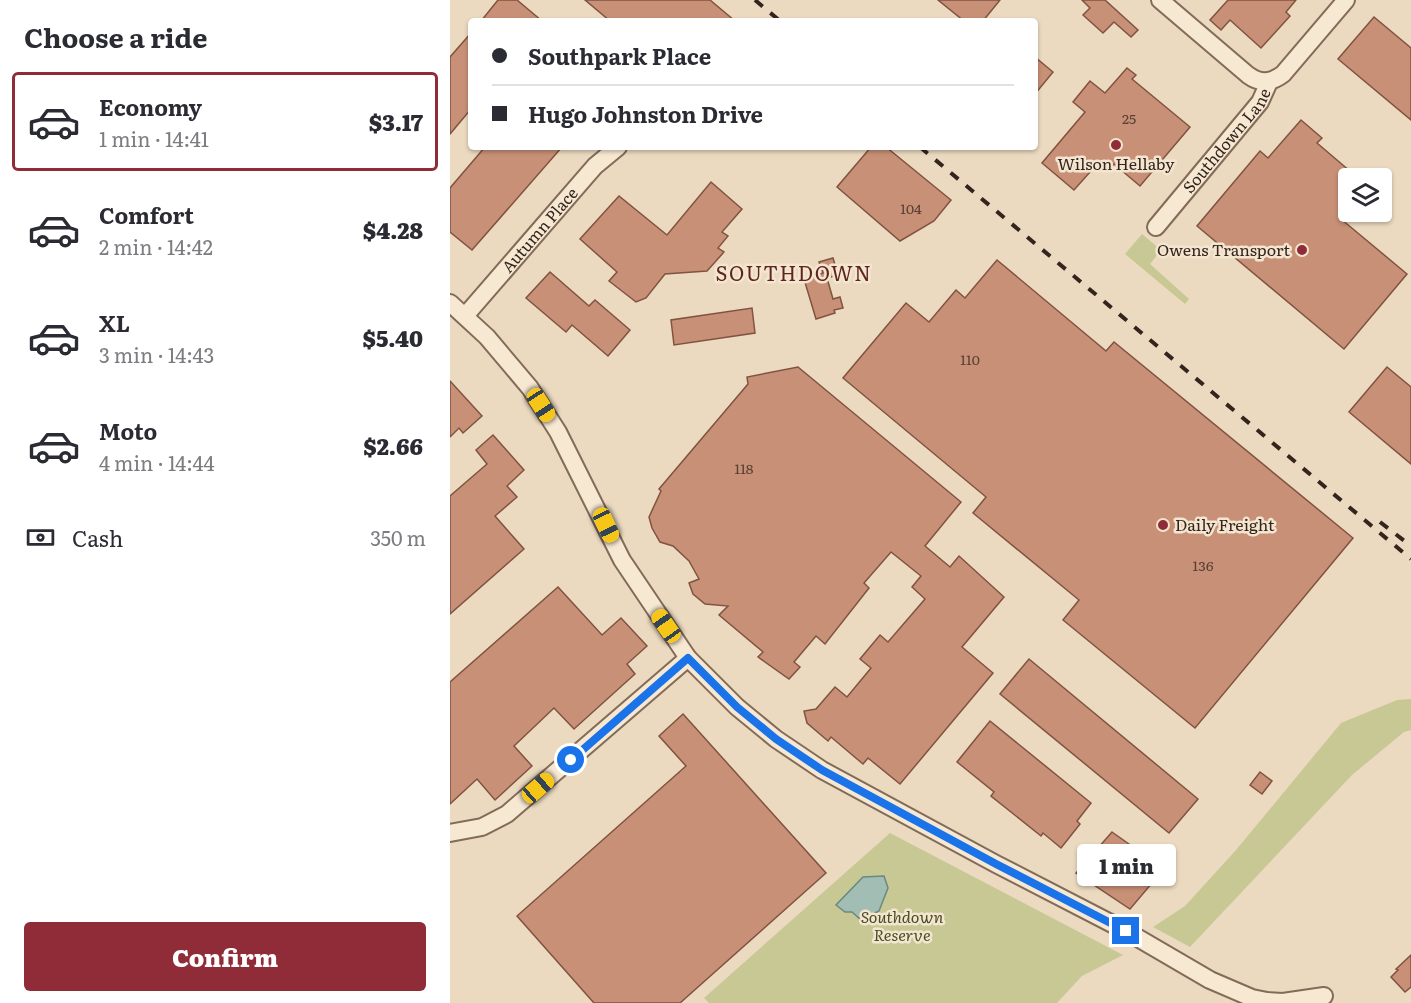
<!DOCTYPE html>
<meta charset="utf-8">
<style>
body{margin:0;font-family:Literata,serif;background:#f2f2f3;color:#2b2b33;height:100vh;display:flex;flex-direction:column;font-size:22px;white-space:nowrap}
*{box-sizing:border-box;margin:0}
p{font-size:20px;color:#7c7c81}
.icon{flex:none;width:33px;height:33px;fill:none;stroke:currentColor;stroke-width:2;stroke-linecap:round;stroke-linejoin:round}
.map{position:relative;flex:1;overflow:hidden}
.drawer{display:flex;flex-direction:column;background:#fff;width:450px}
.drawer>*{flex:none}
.guide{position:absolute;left:18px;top:18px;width:570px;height:132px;border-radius:6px;box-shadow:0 2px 4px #0004;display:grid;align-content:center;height:132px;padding:0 24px;background:#fff}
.buttons{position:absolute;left:888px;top:168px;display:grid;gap:12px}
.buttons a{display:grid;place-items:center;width:54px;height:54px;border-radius:6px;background:#fff;box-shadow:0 2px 4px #0004;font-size:30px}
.end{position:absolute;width:27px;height:27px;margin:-14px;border:8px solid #1a73e8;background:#fff;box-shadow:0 0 0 3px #fff}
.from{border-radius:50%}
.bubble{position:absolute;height:42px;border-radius:6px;background:#fff;box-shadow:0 2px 4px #0004;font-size:20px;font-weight:800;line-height:42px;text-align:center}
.car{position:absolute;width:18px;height:36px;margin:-18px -9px;border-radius:8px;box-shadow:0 0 4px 2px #0007;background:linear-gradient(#f5c518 24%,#345 0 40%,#f5c518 0 76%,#345 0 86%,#f5c518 0)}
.guide b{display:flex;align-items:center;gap:21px;height:57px;font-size:22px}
.guide b+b{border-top:2px solid #e1e1e2}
.guide i{width:15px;height:15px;background:#2b2b33}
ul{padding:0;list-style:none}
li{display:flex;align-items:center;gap:18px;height:99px;margin:0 12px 9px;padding:0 12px;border:3px solid transparent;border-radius:6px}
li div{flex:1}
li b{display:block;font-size:22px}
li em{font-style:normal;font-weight:800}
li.on{border-color:#8f2c37}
li>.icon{width:54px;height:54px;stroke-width:1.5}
h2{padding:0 24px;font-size:27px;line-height:72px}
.pay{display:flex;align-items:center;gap:15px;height:66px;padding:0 24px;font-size:22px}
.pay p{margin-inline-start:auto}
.button{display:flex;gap:12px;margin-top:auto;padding:12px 24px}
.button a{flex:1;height:69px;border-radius:6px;background:#8f2c37;color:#fff;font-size:24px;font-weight:800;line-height:69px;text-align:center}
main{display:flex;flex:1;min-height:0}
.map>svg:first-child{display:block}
.green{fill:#c8c895}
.water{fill:#a2bdb3;stroke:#6a8a7f;stroke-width:1.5}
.building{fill:#c89077;stroke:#815340;stroke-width:1.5}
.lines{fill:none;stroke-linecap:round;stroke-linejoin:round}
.minor-casing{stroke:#836b59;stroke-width:20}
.minor{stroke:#f7e8d2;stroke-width:16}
.rail{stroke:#33251d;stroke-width:4;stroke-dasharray:10 10;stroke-linecap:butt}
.route{stroke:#1a73e8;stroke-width:8}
.poi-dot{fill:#8f2c37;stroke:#f3e5cf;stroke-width:2}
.labels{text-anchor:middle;stroke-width:5;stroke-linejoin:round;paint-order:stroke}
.number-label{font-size:14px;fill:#584034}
.street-label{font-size:16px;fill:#33251d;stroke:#f3e5cf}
.poi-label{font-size:16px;fill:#33251d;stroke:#f3e5cf}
.park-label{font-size:16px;font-style:italic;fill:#484f24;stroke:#f3e5cf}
.quarter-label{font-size:20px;letter-spacing:1.5px;fill:#5e251e;stroke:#f3e5cf}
</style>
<main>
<section class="drawer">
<h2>Choose a ride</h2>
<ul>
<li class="on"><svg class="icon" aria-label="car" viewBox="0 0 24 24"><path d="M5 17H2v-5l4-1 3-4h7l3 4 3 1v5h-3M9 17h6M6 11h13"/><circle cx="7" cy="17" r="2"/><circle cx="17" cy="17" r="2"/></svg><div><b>Economy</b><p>1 min · 14:41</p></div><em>$3.17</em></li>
<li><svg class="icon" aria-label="car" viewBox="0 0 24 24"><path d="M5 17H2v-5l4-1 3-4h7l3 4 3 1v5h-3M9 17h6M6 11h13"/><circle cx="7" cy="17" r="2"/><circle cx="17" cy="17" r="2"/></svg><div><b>Comfort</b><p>2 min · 14:42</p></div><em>$4.28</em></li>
<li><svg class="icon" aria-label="car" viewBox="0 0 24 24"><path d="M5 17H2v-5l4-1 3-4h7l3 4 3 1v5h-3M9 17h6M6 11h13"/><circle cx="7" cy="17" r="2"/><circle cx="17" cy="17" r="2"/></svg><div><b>XL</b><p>3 min · 14:43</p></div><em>$5.40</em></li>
<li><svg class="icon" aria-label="car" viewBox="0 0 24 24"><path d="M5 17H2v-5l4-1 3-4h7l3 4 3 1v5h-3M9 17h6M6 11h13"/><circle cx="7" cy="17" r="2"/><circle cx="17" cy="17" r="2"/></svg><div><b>Moto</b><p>4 min · 14:44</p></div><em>$2.66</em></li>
</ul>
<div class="pay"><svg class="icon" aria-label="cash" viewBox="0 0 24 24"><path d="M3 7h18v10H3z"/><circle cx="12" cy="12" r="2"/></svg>Cash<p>350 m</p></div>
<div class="button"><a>Confirm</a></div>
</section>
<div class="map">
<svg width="961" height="1003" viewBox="0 0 961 1003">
<rect width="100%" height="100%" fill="#ebdac0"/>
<!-- green -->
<g class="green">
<polygon points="692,234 711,250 700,264 739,299 735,304 675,254"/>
<polygon points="961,699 961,730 954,732 902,775 740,947 703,927 735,906 786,850 891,723 947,700"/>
<polygon points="440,833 673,955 632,976 607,1003 259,1003 254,998"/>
</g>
<!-- water -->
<polygon class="water" points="434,876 438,888 429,911 411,920 402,912 395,912 386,905 413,877"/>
<!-- building -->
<g class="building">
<polygon points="48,0 67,0 92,21 31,21"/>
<polygon points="135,0 260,0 285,21 160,21"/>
<polygon points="488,0 550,0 533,21 514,21"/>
<polygon points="632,0 655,0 688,30 681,37 664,22 653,33 633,15 640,8"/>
<polygon points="778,0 846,0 836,12 840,16 811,48 780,20 771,30 760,20"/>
<polygon points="924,17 961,48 961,120 888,59"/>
<polygon points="21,33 21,109 0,134 0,57"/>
<polygon points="585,57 603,72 585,94"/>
<polygon points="677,68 686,75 682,79 740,127 690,186 664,164 659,170 649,162 624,190 592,163 635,112 623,102 640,81 655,93"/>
<polygon points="851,120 872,138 867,143 908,178 898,178 898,210 891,219 957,274 894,349 747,226 810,151 818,158"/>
<polygon points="35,147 112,147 22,250 0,232 0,188"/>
<polygon points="421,147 436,147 501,200 484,221 450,241 387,187"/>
<polygon points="261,182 292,209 272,232 278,236 268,248 274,252 257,271 215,274 196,298 186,302 159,281 167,272 130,239 169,196 217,235"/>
<polygon points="383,258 388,275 377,278 383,299 390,297 393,308 384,310 385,313 366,319 354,279 373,273 369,262"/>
<polygon points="547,260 656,351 664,342 903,538 745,728 613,620 629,600 523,513 536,497 393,378 456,303 479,322 506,290 515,298"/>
<polygon points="100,272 139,306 145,300 180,330 158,356 122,325 116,332 76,298"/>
<polygon points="302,308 305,333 224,345 221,320"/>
<polygon points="348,367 511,502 475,546 500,567 509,556 554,597 512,647 543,673 450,784 418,758 413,764 381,737 378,741 357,723 354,711 366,709 385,687 397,697 421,668 410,659 430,635 438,642 475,599 462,587 471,576 441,552 414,583 419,588 375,644 366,636 344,662 350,667 339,679 308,657 313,652 269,615 278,606 255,604 243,594 239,583 249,579 239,561 223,546 210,542 202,528 199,517 211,491 209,489 298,384 297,377"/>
<polygon points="937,367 961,387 961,464 899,412"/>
<polygon points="0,381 32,416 13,433 9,428 0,437"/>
<polygon points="43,435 74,470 57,486 67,497 45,516 74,549 0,614 0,496 37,464 26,450"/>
<polygon points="108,587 152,635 171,618 197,646 177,664 185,674 124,729 104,708 64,746 82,766 45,800 27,779 0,804 0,682"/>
<polygon points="579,659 748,799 719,833 550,694"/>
<polygon points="233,714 376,873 230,1003 144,1003 67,916 236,766 209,736"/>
<polygon points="540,721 641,803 627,821 630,824 611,848 593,833 591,836 541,796 544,792 507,762"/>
<polygon points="810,772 822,781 812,794 800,785"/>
<polygon points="662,832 714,869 680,909 626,873"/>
<polygon points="961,955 961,987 955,992 941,977 948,970 946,969"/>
</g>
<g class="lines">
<!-- minor casing -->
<g class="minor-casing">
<g id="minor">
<path d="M710,0L798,75C810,84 821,83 833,74L896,0"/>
<path id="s1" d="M706,227L810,102L819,82"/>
<polyline points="0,303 37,337 80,388 108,432 172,560 238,658 287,707 326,739 372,770 546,864 676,931 760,980 802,998 817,1001 833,1002 874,996"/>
<path id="s2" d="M15,316L145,166L168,147"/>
<polyline points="0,833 32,827 57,814 238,658"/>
</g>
</g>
<!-- minor -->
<use href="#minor" class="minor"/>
<!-- rail -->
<g class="rail">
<polyline points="305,0 330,21"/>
<polyline points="470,147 961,559"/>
<polyline points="930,522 961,546"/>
</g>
</g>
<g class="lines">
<!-- route -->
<polyline class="route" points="121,760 238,658 287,707 326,739 372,770 546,864 676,931"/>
</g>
<!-- markers -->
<g class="poi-dot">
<circle cx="666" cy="145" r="6"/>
<circle cx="852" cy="250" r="6"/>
<circle cx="713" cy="525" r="6"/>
</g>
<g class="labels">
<!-- number labels -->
<g class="number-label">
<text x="679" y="124">25</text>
<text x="461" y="214">104</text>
<text x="520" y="365">110</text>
<text x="294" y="474">118</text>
<text x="753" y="571">136</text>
</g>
<!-- street labels -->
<g class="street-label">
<text dy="6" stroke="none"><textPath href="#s1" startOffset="112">Southdown Lane</textPath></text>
<text dy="6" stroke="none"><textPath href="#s2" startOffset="114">Autumn Place</textPath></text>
</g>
<!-- poi labels -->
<g class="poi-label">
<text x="666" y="170">Wilson Hellaby</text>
<text x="840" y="256" text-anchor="end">Owens Transport</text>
<text x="725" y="531" text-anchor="start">Daily Freight</text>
</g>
<!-- park labels -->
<g class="park-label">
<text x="452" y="923">Southdown<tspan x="452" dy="18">Reserve</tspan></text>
</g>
<!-- quarter labels -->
<g class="quarter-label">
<text x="344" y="281">SOUTHDOWN</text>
</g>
</g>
</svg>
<div class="buttons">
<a><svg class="icon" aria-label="layers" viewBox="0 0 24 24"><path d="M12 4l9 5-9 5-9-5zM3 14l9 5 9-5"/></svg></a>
</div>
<i class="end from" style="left:121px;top:760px"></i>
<i class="end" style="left:676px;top:931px"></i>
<div class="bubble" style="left:627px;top:844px;width:99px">1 min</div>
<i class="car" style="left:91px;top:405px;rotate:147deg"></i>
<i class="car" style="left:156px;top:525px;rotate:155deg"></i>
<i class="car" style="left:216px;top:626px;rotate:325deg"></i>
<i class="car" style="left:88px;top:788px;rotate:49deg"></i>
<div class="guide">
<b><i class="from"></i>Southpark Place</b>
<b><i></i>Hugo Johnston Drive</b>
</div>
</div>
</main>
